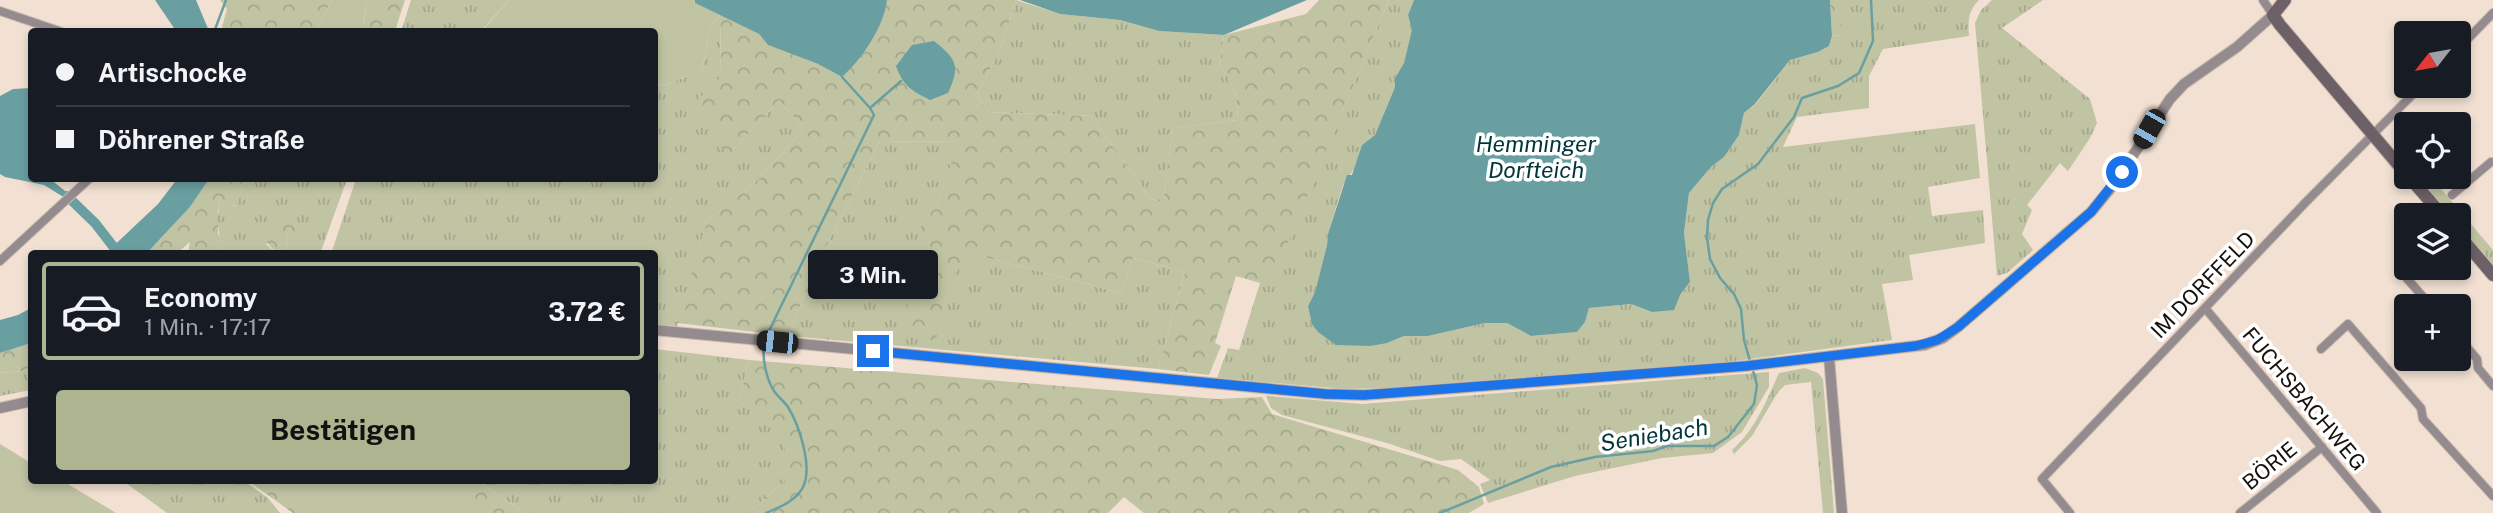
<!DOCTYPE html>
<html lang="de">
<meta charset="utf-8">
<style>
body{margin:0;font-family:"Public Sans",sans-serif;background:#242831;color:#f1f3f6;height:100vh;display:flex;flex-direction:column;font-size:26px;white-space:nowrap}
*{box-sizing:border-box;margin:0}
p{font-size:23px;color:#9ea1a6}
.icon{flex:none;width:38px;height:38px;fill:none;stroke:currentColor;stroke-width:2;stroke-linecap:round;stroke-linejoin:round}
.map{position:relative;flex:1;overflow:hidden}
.sheet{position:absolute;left:28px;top:250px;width:630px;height:234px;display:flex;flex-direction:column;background:#171b24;border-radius:7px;box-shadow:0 4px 10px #0003}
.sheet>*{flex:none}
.guide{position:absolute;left:28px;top:28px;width:630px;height:154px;border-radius:7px;box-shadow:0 4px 10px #0003;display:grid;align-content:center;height:154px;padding:0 28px;background:#171b24}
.needle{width:46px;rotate:239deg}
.fabs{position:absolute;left:2394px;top:21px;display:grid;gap:14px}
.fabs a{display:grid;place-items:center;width:77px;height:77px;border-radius:7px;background:#171b24;box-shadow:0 4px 10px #0003;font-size:35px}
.end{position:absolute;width:32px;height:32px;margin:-16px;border:9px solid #1a73e8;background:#fff;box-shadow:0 0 0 4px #fff}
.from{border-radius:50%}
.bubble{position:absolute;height:49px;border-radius:7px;background:#171b24;box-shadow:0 4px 10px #0003;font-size:23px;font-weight:700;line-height:49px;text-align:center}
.car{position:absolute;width:21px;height:42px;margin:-21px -10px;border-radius:9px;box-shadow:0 0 5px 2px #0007;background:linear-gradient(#222 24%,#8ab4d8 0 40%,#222 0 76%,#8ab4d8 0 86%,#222 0)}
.guide b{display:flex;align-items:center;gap:24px;height:66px;font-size:26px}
.guide b+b{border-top:2px solid #363941}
.guide i{width:18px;height:18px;background:#f1f3f6}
ul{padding:12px 0 0;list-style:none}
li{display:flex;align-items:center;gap:21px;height:98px;margin:0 14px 10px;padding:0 14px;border:4px solid transparent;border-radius:7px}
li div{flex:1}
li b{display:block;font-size:26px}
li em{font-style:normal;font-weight:700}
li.active{border-color:#adb48f}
li>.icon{width:63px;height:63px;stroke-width:1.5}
.button{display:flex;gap:14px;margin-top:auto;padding:14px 28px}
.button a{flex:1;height:80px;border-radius:7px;background:#adb48f;color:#111;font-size:28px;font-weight:700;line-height:80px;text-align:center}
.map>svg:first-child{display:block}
.grass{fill:url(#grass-tufts)}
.forest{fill:url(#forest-crowns)}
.garden{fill:#c0c4a3}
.water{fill:#6a9fa2}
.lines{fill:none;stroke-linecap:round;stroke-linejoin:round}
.stream{stroke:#6a9fa2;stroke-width:2.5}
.canal{stroke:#6a9fa2;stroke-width:10}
.minor-casing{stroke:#cbbcaf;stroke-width:10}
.tertiary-casing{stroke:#cbbcaf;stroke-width:12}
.secondary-casing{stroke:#cbbcaf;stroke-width:14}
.minor{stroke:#948b8f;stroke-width:8}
.tertiary{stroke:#948b8f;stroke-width:10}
.secondary{stroke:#6d6167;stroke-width:12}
.route{stroke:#1a73e8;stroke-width:9}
.labels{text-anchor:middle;stroke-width:7;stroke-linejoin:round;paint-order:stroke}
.street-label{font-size:21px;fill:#17110c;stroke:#fff}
.water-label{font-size:23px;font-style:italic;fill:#003639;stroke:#fff}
</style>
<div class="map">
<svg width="2493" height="513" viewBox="0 0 2493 513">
<defs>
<pattern id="grass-tufts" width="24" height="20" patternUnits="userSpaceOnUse" patternTransform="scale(1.75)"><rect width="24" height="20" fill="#c0c4a3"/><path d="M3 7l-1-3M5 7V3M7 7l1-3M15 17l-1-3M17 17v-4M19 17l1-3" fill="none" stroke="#a4a78b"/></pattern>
<pattern id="forest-crowns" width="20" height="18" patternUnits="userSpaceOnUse" patternTransform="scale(1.75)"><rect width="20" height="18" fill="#c0c4a3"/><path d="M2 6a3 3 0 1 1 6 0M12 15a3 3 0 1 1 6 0" fill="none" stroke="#a4a78b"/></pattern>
</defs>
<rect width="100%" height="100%" fill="#f2e1d3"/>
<!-- grass -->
<g class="grass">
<polygon points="411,0 509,0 481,31 401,32"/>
<path d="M1016,0L1060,14L1120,20L1159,31L1224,35L1219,66C1234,82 1239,98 1237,120L1173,128L1163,203L1150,198L1091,116L989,112L977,95L1003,43Z"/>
<path d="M1389,0H1414L1408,15L1413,30L1404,63L1395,78V87L1375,135L1362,145L1355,168L1343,185L1328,234L1327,245L1315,292L1308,306L1387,343L1404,336H1428L1485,323H1507L1531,336L1577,332L1585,322L1589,308L1631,304L1652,312L1680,295L1690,282L1684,233L1689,193L1711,167L1724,157L1739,135L1744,113L1756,104L1790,60L1818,52L1829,46L1832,36L1841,35V0H1979C1968,11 1968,21 1969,36L1883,49L1869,76V108L1797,117L1783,147L1975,124L1980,178L1928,187L1932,216L1983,210L1985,243L1909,255L1913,280L1882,284L1892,340L1720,363L1382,388L1345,389L1217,378L1228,348L1239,350L1260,283L1270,285Z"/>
<polygon points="1992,0 2043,0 2002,28 2090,99 2097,123 2090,138 2068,171 2060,163 2027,205 2032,210 2022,234 2033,250 2007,273 1997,276 1975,23 1981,10"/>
<polygon points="720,15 721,77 727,157 779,100 804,129 758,180 707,221 677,326 655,325 654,254 331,254 356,179 654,178 655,83 662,86 702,71 710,27"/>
<polygon points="880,141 960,142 937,204 920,228 946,287 955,268 981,256 1122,293 1133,258 1185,272 1158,369 789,336 811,276"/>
<polygon points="2416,177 2431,177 2493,250 2493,266 2459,226 2459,215 2449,215"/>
<path d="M242,179H347L320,254H295L286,250L288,234L297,222L266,244L277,254H214L223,246C216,229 217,214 221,197L236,207L244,181Z"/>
<polygon points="655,349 749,360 739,401 784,438 784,482 748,513 525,513 477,481 654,481"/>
<polygon points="31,366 31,390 0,396 0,373 24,371"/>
<path d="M1805,368L1818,373L1823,379L1834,513H1823L1811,382L1785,385L1778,392L1752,436L1734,454L1732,450C1756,429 1766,401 1779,373Z"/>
<polygon points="1769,372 1769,387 1742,432 1713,453 1662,458 1575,476 1488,503 1480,484 1490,480 1461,459 1440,461 1387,443 1282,415 1271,408 1266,396 1362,404"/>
<polygon points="123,481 245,481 268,498 280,513 167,513"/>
</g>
<!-- forest -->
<g class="forest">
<polygon points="220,0 332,0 315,31 228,32 222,27 227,9"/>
<polygon points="367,0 405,0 395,31 362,32"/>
<path d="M887,0H1016L1003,43L977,95L989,112L1091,116L1150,198L1163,203L1173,128L1237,120C1239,98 1234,82 1219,66L1224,35L1306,14L1319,0H1389L1270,286L1236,276L1215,343L1221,346L1209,375L1158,369L1185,272L1133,258L1122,293L981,256L977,271L955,269L952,287L946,288L936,341L903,334L920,228L937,204L959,142L880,141L811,276L789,336L677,323L707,221L758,180L804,129L779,100L727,157L698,99L721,77L720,15L759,34L768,45L818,64L842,77C861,61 885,25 887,0Z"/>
<polygon points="1830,0 1841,0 1841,35 1832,36"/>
<polygon points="209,179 242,179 244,180 237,207 221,198 218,210 218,234 224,240 223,246 214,254 188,254 190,242 176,254 146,254 190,207"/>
<polygon points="270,218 281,224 297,222 303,233 298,239 288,235 286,250 295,254 277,254 263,238"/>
<polygon points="31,343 31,366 24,371 0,373 0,353"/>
<polygon points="749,360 1217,399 1262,397 1272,414 1458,470 1479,487 1484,504 1469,513 1144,513 1124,497 1108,513 748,513 784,482 784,439 739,401"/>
<polygon points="248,481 477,481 525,513 293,513"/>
</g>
<!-- garden -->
<g class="garden">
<polygon points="332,0 367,0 362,31 315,31"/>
<polygon points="509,0 695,0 695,3 720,15 710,27 702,71 662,86 655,82 654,32 481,32"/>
<polygon points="0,444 31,463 32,481 63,481 116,513 0,513"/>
<polygon points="301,481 435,481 473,509 471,513 319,513 292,494"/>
</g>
<!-- water -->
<g class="water">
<polygon points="155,0 196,0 209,31 176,31"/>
<path d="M695,0H887C885,25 861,61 842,77L818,64L768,45L759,34L695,3Z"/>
<polygon points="1020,0 1307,0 1224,35 1159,31 1120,20 1060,14"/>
<polygon points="1414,0 1830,0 1832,36 1829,46 1818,52 1790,60 1755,104 1744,113 1739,135 1724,157 1711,167 1689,193 1684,233 1690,282 1680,295 1674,310 1652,312 1631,304 1589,308 1585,322 1577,332 1531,336 1507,323 1485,323 1428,336 1404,336 1387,343 1370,346 1336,345 1318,332 1312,324 1308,306 1315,292 1327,245 1328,234 1347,175 1352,175 1362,145 1375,135 1395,87 1395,78 1404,63 1412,30 1408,15"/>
<path d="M934,41C956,59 961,65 948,93L930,100C912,91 903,86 896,66L912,45Z"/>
<polygon points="31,88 32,178 50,179 69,194 65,198 44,185 5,177 0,174 0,96 13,89"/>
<polygon points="178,178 209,179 190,207 146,254 105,254 158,204"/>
<polygon points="31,308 31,343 0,353 0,320 18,315"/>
</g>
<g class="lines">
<!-- stream -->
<g class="stream">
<polyline points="214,32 226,0"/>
<polyline points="870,108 901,81"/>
<polyline points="766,337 874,115 870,108 842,77"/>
<path d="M764,344C762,357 766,379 774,391C778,397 784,401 788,407C799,425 812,464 804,485C798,500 780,507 766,513"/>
<polyline points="1750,361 1744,340 1741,309 1734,294 1720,278 1710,259 1707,238 1708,220 1713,203 1722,189 1758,164 1794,117 1802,98 1838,86 1859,73 1873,41 1871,0"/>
<polyline points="1440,513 1551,467 1595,457 1653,451 1667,446 1714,446 1728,437 1754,404 1757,385 1752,367"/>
</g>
<!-- canal -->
<polyline class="canal" points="67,196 95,223 119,254"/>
<!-- minor casing -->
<g class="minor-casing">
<g id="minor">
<polyline points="2263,0 2273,15"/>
<polyline points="0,11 62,32"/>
<polyline points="2459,48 2493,13"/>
<polyline points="2452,195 2491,162"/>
<polyline points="0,261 90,178"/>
<polyline points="2403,274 2431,306"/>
<polyline points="2205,308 2377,513"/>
<polyline points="2459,338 2477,359 2478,368 2493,386"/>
<polyline points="2321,349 2348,324 2421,408 2423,419 2493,496"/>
<polyline points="2070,513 2042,479 2305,203 2421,86"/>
<polyline points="2240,513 2322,447"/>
</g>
</g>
<!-- tertiary casing -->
<g class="tertiary-casing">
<g id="tertiary">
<polyline points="654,330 1326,394 1364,395 1746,366 1924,345 1943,338 1958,327 2091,212 2114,184 2170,99 2184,84 2237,47 2273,15"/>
<polyline points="1829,357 1842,513"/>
<polyline points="0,408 32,401"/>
</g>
</g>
<!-- secondary casing -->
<g class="secondary-casing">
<g id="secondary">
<polyline points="2285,0 2273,15 2280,25 2406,174"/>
<polyline points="2409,177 2442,215"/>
<polyline points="2459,235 2493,275"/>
</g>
</g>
<!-- minor -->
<use href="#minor" class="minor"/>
<!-- tertiary -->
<use href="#tertiary" class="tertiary"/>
<!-- secondary -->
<use href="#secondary" class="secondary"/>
</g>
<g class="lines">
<!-- route -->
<polyline class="route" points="873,351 1326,394 1364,395 1746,366 1915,346 1937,340 1958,327 2091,212 2122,172"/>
</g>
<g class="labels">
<!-- street labels -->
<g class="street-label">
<text transform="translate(2203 285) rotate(-46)" y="7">IM DORFFELD</text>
<text transform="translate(2304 399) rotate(50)" y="7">FUCHSBACHWEG</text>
<text transform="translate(2270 466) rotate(-39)" y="7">BÖRIE</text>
</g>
<!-- water labels -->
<g class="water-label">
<text x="1536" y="152">Hemminger<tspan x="1536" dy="26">Dorfteich</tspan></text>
<text transform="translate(1654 435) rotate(-9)" y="8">Seniebach</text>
</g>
</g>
</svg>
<div class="fabs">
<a><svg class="needle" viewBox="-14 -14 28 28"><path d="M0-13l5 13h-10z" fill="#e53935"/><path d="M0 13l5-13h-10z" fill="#9ea1a6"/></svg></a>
<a><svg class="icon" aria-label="locate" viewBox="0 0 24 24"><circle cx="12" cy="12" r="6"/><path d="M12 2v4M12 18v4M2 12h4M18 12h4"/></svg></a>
<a><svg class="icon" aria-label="layers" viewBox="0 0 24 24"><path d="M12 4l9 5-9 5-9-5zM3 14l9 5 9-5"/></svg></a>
<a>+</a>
</div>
<i class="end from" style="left:2122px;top:172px"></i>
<i class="end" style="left:873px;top:351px"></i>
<div class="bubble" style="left:808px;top:250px;width:130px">3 Min.</div>
<i class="car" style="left:2149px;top:129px;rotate:210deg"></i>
<i class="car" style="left:777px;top:342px;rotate:276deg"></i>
<div class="guide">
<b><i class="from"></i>Artischocke</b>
<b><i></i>Döhrener Straße</b>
</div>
<section class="sheet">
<ul>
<li class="active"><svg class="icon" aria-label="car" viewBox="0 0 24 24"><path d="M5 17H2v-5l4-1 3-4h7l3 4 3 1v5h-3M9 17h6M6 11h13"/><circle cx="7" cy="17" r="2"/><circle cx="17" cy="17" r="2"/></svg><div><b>Economy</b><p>1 Min. · 17:17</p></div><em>3.72 €</em></li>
</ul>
<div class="button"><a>Bestätigen</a></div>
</section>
</div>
